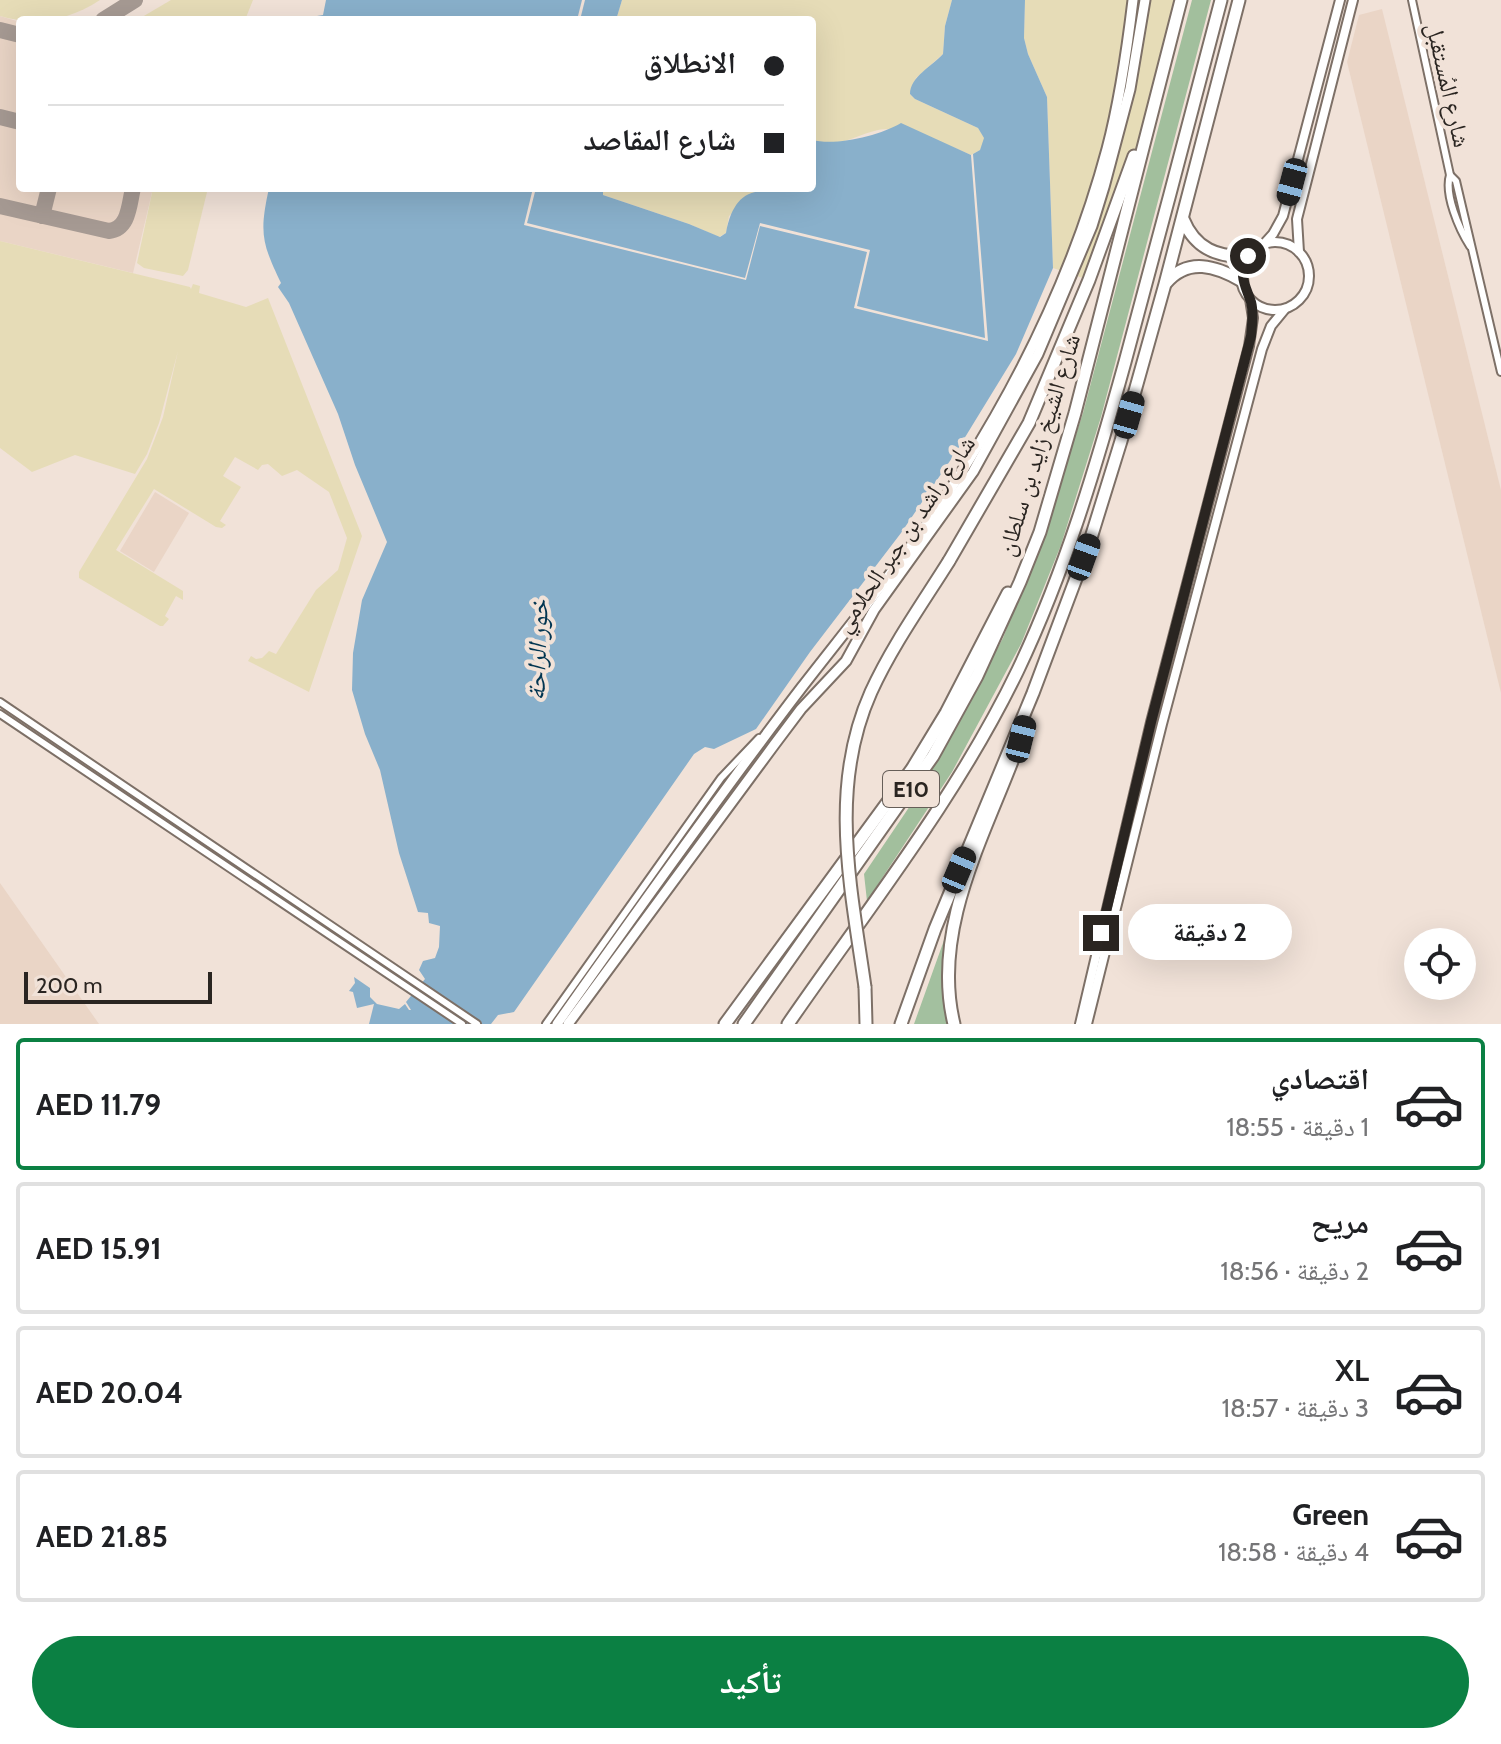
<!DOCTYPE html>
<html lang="ar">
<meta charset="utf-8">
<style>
body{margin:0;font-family:Cabin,"Noto Naskh Arabic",sans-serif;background:#f2f2f2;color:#202124;direction:rtl;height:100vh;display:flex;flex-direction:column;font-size:30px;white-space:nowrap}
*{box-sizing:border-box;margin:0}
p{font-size:26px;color:#757577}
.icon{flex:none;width:44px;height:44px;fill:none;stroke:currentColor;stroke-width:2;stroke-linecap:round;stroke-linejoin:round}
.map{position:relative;height:1024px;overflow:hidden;direction:ltr}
.details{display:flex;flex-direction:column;background:#fff;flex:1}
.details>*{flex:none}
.hud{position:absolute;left:16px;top:16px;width:800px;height:176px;border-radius:8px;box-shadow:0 8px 32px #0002;direction:rtl;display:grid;align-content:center;height:176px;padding:0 32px;background:#fff}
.tools{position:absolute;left:1404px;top:928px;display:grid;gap:16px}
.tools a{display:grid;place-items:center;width:72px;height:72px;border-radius:50%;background:#fff;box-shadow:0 8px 32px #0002;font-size:40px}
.scale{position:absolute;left:24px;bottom:20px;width:188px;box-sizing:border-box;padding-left:8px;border:4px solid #2a2521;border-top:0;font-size:22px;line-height:28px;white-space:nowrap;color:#2a2521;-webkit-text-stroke:6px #f1e2d8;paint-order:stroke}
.end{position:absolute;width:36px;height:36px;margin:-18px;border:10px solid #2a2521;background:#fff;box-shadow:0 0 0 4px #fff}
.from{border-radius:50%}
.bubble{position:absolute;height:56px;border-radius:28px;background:#fff;box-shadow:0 8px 32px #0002;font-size:26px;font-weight:800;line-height:56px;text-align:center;direction:rtl}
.car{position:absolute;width:24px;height:48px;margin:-24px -12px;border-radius:10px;box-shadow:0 0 6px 2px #0007;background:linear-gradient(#222 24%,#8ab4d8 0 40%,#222 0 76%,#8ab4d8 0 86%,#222 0)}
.hud b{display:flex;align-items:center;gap:28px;height:76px;font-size:30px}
.hud b+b{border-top:2px solid #e0e0e0}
.hud i{width:20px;height:20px;background:#202124}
ul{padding:14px 0 0;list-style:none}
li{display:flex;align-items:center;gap:24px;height:132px;margin:0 16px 12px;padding:0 16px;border:4px solid #e0e0e0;border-radius:8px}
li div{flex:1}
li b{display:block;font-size:30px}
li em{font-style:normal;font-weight:800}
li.on{border-color:#0b8043}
li>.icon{width:72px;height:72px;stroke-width:1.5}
.action{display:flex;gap:16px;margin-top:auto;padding:16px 32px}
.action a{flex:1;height:92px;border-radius:48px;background:#0b8043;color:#fff;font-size:32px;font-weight:800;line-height:92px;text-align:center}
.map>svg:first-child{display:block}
.built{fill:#ead5c6}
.green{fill:#a3c09f}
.forest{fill:#a2bf9d}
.sand{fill:#e6dcb7}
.water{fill:#89b0cb}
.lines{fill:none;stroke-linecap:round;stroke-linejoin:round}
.taxiway{stroke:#a69a93;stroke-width:16}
.minor-casing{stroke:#7d7067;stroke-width:10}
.tertiary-casing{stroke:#7d7067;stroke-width:12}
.secondary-casing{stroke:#7d7067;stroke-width:13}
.motorway-casing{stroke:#7d7067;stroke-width:15}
.minor{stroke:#fff;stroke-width:6}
.tertiary{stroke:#fff;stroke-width:8}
.secondary{stroke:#fff;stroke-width:9}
.motorway{stroke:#fff;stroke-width:11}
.motorway-bridge-casing{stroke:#7d7067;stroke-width:15;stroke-linecap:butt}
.motorway-bridge{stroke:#fff;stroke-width:11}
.route{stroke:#2a2521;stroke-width:10}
.labels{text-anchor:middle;stroke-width:8;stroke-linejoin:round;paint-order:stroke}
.shield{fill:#f1e2d8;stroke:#665e58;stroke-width:2}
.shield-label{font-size:22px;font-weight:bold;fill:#2a2521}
.street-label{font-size:24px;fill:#2a2521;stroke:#f1e2d8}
.water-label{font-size:26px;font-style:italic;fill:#013551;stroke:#f1e2d8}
</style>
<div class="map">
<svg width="1501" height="1024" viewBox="0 0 1501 1024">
<rect width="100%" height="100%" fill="#f1e2d8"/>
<!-- built -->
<g class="built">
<polygon points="1382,9 1501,490 1501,693 1347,62 1359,15"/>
<polygon points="0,16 20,22 20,188 153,188 133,273 0,241"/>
<polygon points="155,492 189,513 154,572 120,551"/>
<polygon points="0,883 99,1024 0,1024"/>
</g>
<!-- green -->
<polygon class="green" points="948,929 944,967 947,1024 914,1024"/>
<!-- forest -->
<polygon class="forest" points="1192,0 1211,0 1101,417 1061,545 1021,644 952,772 867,901 864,874 918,794 1003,638 1040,543 1083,413"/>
<!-- sand -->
<g class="sand">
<path d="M0,0H100C68,21 35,26 0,16Z"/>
<polygon points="171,0 253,0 245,20 137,20"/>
<path d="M622,0H952L945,26L943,54L916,78L910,94L915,99L978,128L985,139L980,150L971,155C952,146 913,131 892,129C863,127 849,150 812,140V20H616Z"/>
<polygon points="1025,0 1181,0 1154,103 1089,280 1053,268 1047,97 1028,54 1024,38"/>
<polygon points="153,188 208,188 188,270 183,276 144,268 137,263"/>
<polygon points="603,188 776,188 775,192 755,192 729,216 726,233 719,237 689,224 603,195"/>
<polygon points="0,241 190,287 191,289 193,284 200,286 199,293 246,307 268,298 362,536 309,692 248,661 251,656 256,659 262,658 269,651 276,654 316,590 338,570 347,538 329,492 297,470 282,476 268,464 262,465 258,470 235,457 223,476 241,487 220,521 226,525 222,528 216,527 154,489 116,550 183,591 183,600 176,596 165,616 169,619 163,626 160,626 79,578 79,572 147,459 163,417 178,351 159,423 147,454 135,474 75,455 32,472 0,448"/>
</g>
<!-- water -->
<g class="water">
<polygon points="326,0 582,0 577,20 316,20 317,16 323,15"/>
<polygon points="585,0 622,0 616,20 580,20"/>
<path d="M952,0H1025L1024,38L1028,54L1047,97L1053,268L1016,354L956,452L901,533L810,652L756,729L714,749L705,747L694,754L514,1012L498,1015L491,1024H369L374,1004L357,1008L353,992L349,991L355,983L354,977L370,988V997L377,1004L399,1009L405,1004L409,1010H411L406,1002L425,979L419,970L423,961L435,958L439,947L440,926L429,923L428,913L418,912L399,853L380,770L365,734L352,690L353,653L362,600L387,542L355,465L338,414L289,303L278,287L281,283C262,243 259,234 269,188H533L524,225L746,280L760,226L867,252L854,308L988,341L973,154L980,150L984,138L978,128L915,99L910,94C910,77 932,66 943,54L945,26Z"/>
<path d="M901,123L971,155L985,338L857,306L870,250L760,223L745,278L527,223L536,188H603V195L689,224L720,237L726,233C729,216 736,196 755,192C761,191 769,192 775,192L776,188H812V140C836,146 879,136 901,123Z"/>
</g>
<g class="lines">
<!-- taxiway -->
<g class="taxiway">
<polyline points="103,20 135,0"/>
<polyline points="0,30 20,35"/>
<polyline points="0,117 20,122"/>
<path d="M0,206L109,231C129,229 129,205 133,188"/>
<polyline points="42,216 49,188"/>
</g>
<!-- minor casing -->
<g class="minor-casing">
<g id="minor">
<path d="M1412,0L1450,175C1444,194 1459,229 1470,246"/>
<polyline points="1450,175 1456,181 1501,372"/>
<polyline points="0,702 477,1024"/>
<polyline points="0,714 462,1024"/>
<polyline points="546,1024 721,778 759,738"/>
</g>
</g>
<!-- tertiary casing -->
<g class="tertiary-casing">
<g id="tertiary">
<circle cx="1275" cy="276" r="34"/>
<polyline points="1263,245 1273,234 1283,216 1340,0"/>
<polyline points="1299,252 1297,219 1353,0"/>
<polyline points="1080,1024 1151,722 1249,346 1253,318 1250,299"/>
<polyline points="1087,1024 1162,724 1262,349 1271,326 1285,309"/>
</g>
</g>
<!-- secondary casing -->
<g class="secondary-casing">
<g id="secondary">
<path d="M557,1024C637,911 718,797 802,687C858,615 916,545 964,468C1026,370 1077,261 1107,149C1120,100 1127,50 1133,0"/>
<polyline points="568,1024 774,745 801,709 846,661 874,610 973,472 1038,354 1092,226 1104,187 1130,89 1145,0"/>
</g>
</g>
<!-- motorway casing -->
<g class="motorway-casing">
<g id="motorway">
<path d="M1183,219C1195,249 1218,258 1248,256"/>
<path d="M1166,283C1188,257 1216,266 1242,281"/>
<polyline points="949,561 1029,423 1089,280 1134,156"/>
<polyline points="865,987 866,1024"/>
<polyline points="725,1024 912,769 946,713 1008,593"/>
<polyline points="744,1024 933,756 977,676 1020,582 1040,532 1075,413 1181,0"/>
<path d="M788,1024C868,908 957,797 1018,670C1065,571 1096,467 1125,362C1158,242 1189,120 1221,0"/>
<polyline points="901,1024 935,929 1033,693 1090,541 1121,441 1165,284 1239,0"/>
<path d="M954,1024C931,930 984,837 1016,751"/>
</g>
</g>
<!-- minor -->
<use href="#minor" class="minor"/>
<!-- tertiary -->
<use href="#tertiary" class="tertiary"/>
<!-- secondary -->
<use href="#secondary" class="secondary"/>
<!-- motorway -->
<use href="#motorway" class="motorway"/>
<!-- motorway-bridge casing -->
<g class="motorway-bridge-casing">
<path id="motorway-bridge" d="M865,987C851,888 828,788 871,692C892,646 922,604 949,561"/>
</g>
<!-- motorway-bridge -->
<use href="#motorway-bridge" class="motorway-bridge"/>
</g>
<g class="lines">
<!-- route -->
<path class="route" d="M1101,933L1151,722L1251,336C1252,325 1254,313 1251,302C1245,284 1238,276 1248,256"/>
</g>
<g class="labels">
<!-- shield labels -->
<rect class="shield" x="883" y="771" width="56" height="36" rx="6"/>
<g class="shield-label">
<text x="911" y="797">E10</text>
</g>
<!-- street labels -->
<g class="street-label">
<text transform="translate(1448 85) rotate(77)" y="8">شارع المُستقبل</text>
<text transform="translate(1039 445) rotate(-73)" y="8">شارع الشيخ زايد بن سلطان</text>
<text transform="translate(905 534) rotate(-56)" y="8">شارع راشد بن جبر الحلامي</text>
</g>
<!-- water labels -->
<g class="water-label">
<text transform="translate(537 650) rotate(-88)" y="9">خور الراحة</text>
</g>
</g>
</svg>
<div class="tools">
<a><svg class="icon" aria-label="locate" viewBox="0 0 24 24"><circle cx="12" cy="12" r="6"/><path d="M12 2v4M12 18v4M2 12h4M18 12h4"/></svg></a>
</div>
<div class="scale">200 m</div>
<i class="end from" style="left:1248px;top:256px"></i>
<i class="end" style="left:1101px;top:933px"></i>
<div class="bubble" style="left:1128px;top:904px;width:164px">2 دقيقة</div>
<i class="car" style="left:1292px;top:182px;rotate:195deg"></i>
<i class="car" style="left:1129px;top:415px;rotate:16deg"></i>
<i class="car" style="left:1084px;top:557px;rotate:20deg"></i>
<i class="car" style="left:1021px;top:739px;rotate:14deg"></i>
<i class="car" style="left:959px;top:870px;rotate:23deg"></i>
<div class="hud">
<b><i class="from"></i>الانطلاق</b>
<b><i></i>شارع المقاصد</b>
</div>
</div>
<section class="details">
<ul>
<li class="on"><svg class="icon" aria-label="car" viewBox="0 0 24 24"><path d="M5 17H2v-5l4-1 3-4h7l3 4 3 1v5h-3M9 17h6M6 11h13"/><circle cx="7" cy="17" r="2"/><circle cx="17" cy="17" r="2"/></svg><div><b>اقتصادي</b><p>1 دقيقة · 18:55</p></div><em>AED 11.79</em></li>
<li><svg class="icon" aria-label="car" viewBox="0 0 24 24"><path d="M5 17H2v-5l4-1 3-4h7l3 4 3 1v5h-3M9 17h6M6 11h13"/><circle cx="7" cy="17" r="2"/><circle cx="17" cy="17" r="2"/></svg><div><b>مريح</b><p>2 دقيقة · 18:56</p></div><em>AED 15.91</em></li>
<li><svg class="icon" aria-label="car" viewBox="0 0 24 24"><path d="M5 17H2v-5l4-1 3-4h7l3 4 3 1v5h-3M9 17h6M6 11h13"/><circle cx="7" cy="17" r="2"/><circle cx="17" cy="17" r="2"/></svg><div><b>XL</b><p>3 دقيقة · 18:57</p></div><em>AED 20.04</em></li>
<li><svg class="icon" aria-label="car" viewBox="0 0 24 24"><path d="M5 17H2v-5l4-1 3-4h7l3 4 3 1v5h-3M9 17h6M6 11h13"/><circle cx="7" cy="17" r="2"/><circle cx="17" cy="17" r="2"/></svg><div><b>Green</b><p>4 دقيقة · 18:58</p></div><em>AED 21.85</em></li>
</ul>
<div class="action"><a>تأكيد</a></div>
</section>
